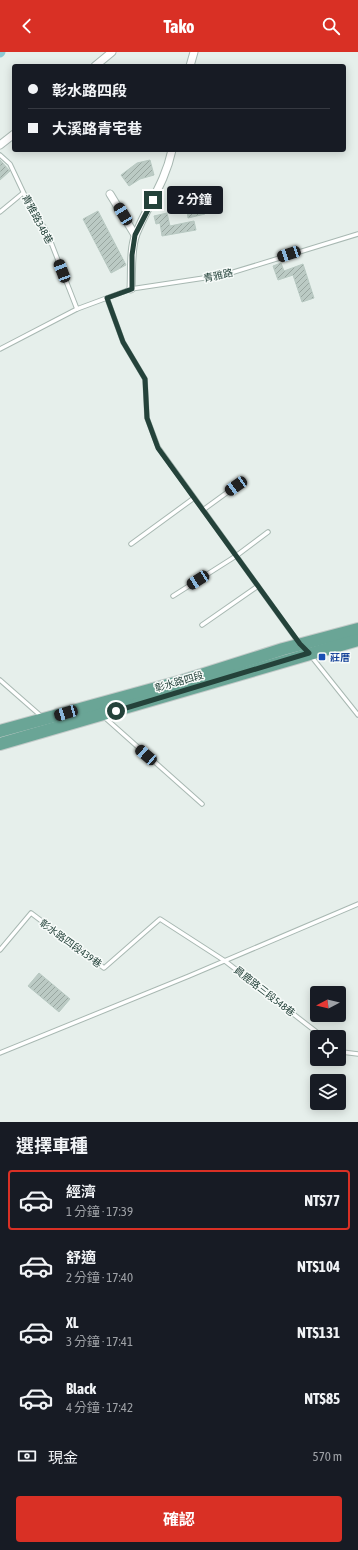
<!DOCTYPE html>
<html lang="zh-TW">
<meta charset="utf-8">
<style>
body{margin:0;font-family:"Asap Condensed","Noto Sans TC",sans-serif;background:#242831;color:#f1f3f6;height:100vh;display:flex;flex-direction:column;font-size:15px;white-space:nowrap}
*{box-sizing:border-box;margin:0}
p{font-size:13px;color:#9ea1a6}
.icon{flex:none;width:22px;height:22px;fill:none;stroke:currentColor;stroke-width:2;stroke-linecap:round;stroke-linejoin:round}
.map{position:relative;height:1070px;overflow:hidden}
.side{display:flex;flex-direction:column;background:#171b24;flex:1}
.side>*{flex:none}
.hud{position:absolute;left:12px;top:12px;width:334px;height:88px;border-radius:4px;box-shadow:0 2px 10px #0003;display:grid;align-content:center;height:88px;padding:0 16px;background:#171b24}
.needle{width:26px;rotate:263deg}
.tools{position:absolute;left:310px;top:934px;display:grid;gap:8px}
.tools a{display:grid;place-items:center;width:36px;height:36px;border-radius:4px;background:#171b24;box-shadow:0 2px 10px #0003;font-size:20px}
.end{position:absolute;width:18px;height:18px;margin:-9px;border:5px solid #24423a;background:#fff;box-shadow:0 0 0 2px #fff}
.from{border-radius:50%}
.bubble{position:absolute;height:28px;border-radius:4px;background:#171b24;box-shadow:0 2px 10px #0003;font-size:13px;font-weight:700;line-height:28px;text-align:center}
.car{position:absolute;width:12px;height:24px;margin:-12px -6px;border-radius:5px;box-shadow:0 0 3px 1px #0007;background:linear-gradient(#222 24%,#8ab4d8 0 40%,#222 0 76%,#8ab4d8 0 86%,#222 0)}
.hud b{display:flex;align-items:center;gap:14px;height:38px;font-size:15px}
.hud b+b{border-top:1px solid #363941}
.hud i{width:10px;height:10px;background:#f1f3f6}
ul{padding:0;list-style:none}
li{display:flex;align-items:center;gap:12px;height:60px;margin:0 8px 6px;padding:0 8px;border:2px solid transparent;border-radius:4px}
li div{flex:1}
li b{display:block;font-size:15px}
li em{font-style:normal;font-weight:700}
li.active{border-color:#d93025}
li>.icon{width:36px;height:36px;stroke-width:1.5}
h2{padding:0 16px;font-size:18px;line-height:48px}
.pay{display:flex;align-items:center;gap:10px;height:44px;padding:0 16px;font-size:15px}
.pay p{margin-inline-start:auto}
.action{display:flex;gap:8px;margin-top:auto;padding:8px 16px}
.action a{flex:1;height:46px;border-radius:4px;background:#d93025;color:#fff;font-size:16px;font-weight:700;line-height:46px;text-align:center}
header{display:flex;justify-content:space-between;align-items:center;height:52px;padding:0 16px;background:#d93025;color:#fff;font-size:18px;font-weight:700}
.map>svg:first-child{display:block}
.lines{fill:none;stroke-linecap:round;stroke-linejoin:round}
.canal{stroke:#8ec9d4;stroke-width:9}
.building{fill:url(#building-hatch);stroke:#b8c9c2}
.service-casing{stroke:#a8b8b2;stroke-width:5.5}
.minor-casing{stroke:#a8b8b2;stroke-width:9}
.primary-casing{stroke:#c2cac8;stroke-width:14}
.service{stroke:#fff;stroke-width:3.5}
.minor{stroke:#fff;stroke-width:7}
.primary{stroke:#6aa596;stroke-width:12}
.route{stroke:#24423a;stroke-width:5}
.transit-dot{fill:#1a4fb4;stroke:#f7fbf9;stroke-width:1.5}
.labels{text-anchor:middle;stroke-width:3;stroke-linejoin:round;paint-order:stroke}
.street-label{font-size:10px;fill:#24423a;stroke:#f7fbf9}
.transit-label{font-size:10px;font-weight:bold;fill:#164399;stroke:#f7fbf9;text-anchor:start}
</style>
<header><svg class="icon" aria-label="back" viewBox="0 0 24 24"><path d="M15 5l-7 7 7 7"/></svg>Tako<svg class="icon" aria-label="search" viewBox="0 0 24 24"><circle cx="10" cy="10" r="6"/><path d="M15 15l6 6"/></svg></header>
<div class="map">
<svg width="358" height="1070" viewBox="0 0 358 1070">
<defs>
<pattern id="building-hatch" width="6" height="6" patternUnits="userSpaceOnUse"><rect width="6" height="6" fill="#bbcac4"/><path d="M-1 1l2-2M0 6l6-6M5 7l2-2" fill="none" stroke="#98a6a0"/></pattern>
</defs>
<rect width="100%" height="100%" fill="#e6efeb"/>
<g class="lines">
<!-- canal -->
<polyline class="canal" points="0,1 1,0"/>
</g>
<!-- building -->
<g class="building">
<polygon points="0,108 10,119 0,128"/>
<polygon points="150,108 154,123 140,127 129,134 121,123 137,111"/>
<polygon points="203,154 205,162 188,166 187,158"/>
<polygon points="98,159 126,213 111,221 83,167"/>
<polygon points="167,161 170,174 194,169 196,178 162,184 160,171 156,172 154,164"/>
<polygon points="281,211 284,219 303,212 314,246 302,250 293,223 278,228 273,214"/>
<polygon points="39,921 70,947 59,960 28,934"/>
</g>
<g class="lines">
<!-- service casing -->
<g class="service-casing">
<g id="service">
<polyline points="0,103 10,112 27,148 47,180 77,257"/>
<polyline points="0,160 23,141"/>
<polyline points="107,246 123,290 145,327 147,366 158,395 299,591"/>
<polyline points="0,297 77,257 131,237 224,223 358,182"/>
<polyline points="203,458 236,434"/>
<polyline points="131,492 194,446"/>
<polyline points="173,544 236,504 268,480"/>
<polyline points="202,573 258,534"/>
<polyline points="311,604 358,663"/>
<polyline points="0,628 41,664"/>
<polyline points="103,664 202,752"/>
<polyline points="0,898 31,861 104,916 160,867 225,909 323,985"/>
<polyline points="339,997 342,1000 358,1002"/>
<polyline points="0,1001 189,924 358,852"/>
</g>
</g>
<!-- minor casing -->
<g class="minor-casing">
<g id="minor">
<polyline points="95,14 112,0"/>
<polyline points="190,14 194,0"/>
<polyline points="0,93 14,82"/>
<polyline points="110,142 135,183"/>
<path d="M131,237C132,221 130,197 136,182C148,152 165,131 172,98"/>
</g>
</g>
<!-- primary casing -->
<g class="primary-casing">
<g id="primary">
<polyline points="0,679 182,629 283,597 358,577"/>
<polyline points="0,692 358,588"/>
</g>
</g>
<!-- service -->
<use href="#service" class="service"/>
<!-- minor -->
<use href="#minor" class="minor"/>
<!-- primary -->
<use href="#primary" class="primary"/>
</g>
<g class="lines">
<!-- route -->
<polyline class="route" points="116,659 309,601 300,592 158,396 147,366 145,327 123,290 107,246 132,237 132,203 135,183 153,148"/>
</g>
<!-- markers -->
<rect class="transit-dot" x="318" y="601" width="8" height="8" rx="2"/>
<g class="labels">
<!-- street labels -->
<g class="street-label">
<text transform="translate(38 167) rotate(62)" y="4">青雅路348巷</text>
<text transform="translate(218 223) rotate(-12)" y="4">青雅路</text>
<text transform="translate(179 629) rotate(-16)" y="4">彰水路四段</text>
<text transform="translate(71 891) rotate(36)" y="4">彰水路四段439巷</text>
<text transform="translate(265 939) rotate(38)" y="4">員鹿路三段548巷</text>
</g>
<!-- transit labels -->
<g class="transit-label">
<text x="330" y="609">莊厝</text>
</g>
</g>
</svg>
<div class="tools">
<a><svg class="needle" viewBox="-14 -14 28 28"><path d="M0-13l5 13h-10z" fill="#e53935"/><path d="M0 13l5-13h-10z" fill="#9ea1a6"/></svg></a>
<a><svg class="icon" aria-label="locate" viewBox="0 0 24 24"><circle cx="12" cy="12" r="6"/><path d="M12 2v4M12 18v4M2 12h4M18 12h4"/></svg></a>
<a><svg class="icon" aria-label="layers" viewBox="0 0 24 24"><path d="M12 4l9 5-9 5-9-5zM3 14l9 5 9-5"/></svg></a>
</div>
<i class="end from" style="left:116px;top:659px"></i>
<i class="end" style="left:153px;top:148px"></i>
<div class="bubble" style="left:167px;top:134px;width:56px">2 分鐘</div>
<i class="car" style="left:123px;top:162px;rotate:329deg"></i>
<i class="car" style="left:289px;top:202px;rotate:252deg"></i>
<i class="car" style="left:62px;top:219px;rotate:339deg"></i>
<i class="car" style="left:236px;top:434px;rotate:235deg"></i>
<i class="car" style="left:198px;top:528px;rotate:237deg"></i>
<i class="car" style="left:66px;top:661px;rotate:254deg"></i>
<i class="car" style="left:146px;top:703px;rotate:311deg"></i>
<div class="hud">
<b><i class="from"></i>彰水路四段</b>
<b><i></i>大溪路青宅巷</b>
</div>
</div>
<section class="side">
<h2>選擇車種</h2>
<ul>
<li class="active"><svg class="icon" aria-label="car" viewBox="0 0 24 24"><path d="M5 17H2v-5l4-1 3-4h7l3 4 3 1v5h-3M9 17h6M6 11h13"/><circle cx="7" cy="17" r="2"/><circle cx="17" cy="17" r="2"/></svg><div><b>經濟</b><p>1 分鐘 · 17:39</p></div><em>NT$77</em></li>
<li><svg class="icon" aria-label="car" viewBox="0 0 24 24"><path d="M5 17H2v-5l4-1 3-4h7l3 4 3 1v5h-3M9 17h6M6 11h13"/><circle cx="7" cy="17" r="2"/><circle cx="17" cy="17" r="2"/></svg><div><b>舒適</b><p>2 分鐘 · 17:40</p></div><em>NT$104</em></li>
<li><svg class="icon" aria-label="car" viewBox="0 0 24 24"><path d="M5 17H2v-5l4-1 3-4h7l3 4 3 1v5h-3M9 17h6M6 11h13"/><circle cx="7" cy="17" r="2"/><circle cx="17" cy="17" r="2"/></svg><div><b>XL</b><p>3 分鐘 · 17:41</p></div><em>NT$131</em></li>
<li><svg class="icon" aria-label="car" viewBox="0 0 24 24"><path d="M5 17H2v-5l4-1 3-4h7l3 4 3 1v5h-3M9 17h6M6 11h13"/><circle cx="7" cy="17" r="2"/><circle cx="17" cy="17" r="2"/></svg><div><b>Black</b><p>4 分鐘 · 17:42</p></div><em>NT$85</em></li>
</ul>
<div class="pay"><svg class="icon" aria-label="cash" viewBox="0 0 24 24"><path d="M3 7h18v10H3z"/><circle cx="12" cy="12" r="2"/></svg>現金<p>570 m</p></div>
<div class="action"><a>確認</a></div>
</section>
